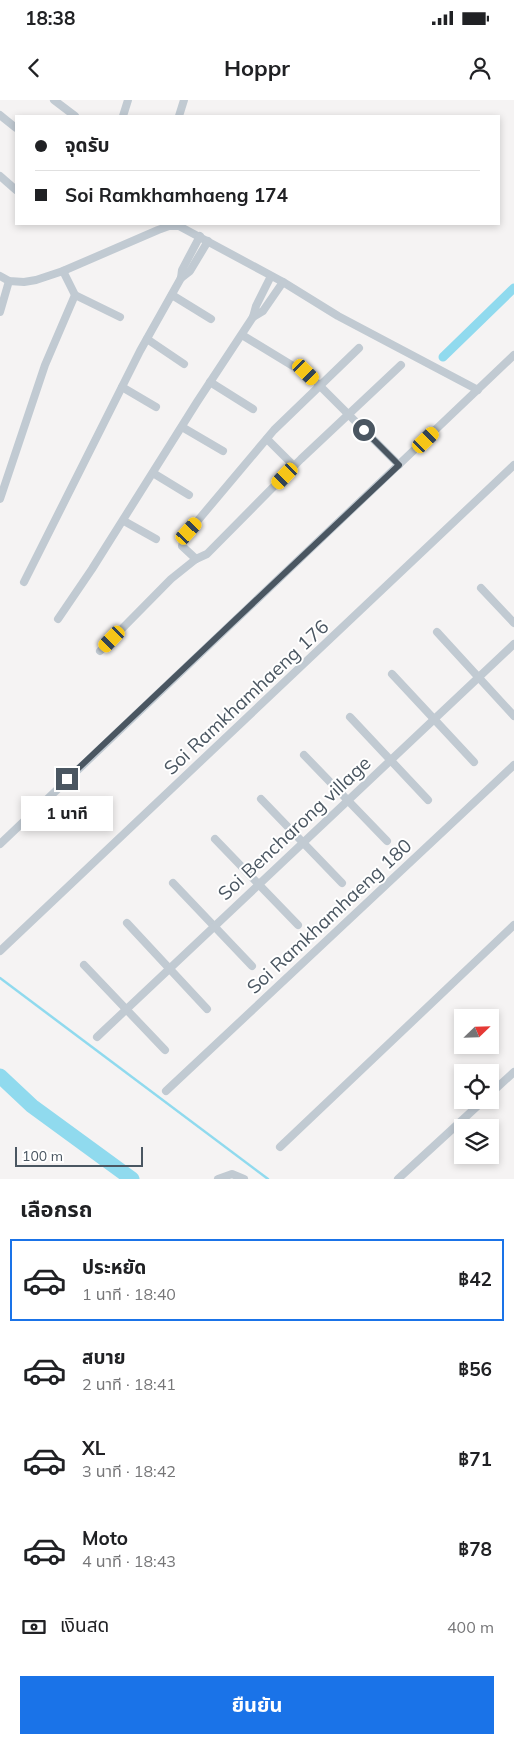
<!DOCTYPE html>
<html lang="th">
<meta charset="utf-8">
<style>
body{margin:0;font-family:Mulish,"Noto Sans Thai",sans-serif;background:#f2f2f2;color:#202124;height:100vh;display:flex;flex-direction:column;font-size:19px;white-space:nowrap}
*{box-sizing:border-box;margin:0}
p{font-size:16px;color:#757577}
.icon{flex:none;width:28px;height:28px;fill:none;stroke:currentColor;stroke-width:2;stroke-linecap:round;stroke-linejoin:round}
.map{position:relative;height:1079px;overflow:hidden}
.sheet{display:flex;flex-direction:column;background:#fff;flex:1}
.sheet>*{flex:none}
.top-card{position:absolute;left:15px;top:15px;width:485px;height:110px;border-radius:0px;box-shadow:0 2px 8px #0003;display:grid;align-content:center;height:110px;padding:0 20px;background:#fff}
.needle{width:32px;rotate:67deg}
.tools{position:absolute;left:454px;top:909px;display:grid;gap:10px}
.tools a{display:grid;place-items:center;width:45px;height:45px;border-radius:0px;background:#fff;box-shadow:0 2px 8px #0003;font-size:25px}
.scale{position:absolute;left:15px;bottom:12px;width:128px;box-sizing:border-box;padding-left:5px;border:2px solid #4a5661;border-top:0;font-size:14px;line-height:18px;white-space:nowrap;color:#4a5661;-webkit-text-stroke:4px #fff;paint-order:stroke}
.end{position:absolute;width:22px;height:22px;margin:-11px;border:6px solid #4a5661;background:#fff;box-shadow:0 0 0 2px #fff}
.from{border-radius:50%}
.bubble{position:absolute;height:35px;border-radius:0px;background:#fff;box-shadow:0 2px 8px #0003;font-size:16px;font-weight:700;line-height:35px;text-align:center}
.car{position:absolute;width:15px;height:30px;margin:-15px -8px;border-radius:6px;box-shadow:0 0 4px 1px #0007;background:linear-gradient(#f5c518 24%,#345 0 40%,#f5c518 0 76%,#345 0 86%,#f5c518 0)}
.top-card b{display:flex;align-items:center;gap:18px;height:48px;font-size:19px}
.top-card b+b{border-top:1px solid #e0e0e0}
.top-card i{width:12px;height:12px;background:#202124}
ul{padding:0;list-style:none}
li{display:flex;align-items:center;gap:15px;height:82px;margin:0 10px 8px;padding:0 10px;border:2px solid transparent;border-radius:0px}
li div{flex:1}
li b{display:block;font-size:19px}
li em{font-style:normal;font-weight:700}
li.on{border-color:#1a73e8}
li>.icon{width:45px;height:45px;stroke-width:1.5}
h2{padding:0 20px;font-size:22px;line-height:60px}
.pay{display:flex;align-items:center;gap:12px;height:55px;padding:0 20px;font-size:19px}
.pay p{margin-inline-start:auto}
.primary-button{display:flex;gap:10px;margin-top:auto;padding:10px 20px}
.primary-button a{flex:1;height:58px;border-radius:0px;background:#1a73e8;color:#fff;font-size:20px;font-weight:700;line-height:58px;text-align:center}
.status{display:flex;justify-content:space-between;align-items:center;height:35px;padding:0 25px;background:#fff;direction:ltr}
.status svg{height:14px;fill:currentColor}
header{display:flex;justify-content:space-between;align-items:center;height:65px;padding:0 20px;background:#fff;font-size:22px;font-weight:700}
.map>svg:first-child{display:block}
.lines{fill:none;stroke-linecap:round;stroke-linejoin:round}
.stream{stroke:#90daee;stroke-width:2.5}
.canal{stroke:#90daee;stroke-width:9}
.river{stroke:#90daee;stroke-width:15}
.minor{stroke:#c1cad2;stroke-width:8}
.route{stroke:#4a5661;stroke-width:6}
.labels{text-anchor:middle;stroke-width:4;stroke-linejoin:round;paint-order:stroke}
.street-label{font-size:19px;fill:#4a5661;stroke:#fff}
</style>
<div class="status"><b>18:38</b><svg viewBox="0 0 49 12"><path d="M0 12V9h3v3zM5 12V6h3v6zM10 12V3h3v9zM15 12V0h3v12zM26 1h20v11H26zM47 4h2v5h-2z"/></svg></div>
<header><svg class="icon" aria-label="back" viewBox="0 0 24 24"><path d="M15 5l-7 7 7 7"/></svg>Hoppr<svg class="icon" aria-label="person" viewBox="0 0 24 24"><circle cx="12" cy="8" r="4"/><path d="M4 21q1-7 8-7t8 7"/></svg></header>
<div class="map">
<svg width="514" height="1079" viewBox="0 0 514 1079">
<rect width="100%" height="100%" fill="#f5f3f3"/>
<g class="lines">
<!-- stream -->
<polyline class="stream" points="0,878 268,1079"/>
<!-- canal -->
<polyline class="canal" points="443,257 514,188"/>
<!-- river -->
<polyline class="river" points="0,976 32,1006 132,1079"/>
<!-- minor -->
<g class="minor">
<polyline points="54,0 75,16"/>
<polyline points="0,15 16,28"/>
<polyline points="123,16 128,0"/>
<polyline points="179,16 184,0"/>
<polyline points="0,76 16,90"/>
<polyline points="0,176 9,181 24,182 36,180 63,171 158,130 169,126 179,126 283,182 338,216 478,290"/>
<polyline points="181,178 190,171 208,141"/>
<polyline points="75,195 120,217"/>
<polyline points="172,195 211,219"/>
<polyline points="0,212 9,181"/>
<polyline points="253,217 263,211 283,182"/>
<polyline points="242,235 293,266"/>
<polyline points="147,239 184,264"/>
<polyline points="306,272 399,365"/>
<polyline points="210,282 253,309"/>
<polyline points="122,287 156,307"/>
<polyline points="182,327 223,351"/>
<polyline points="267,339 294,366"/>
<polyline points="153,373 189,395"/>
<polyline points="0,399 45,265 75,195 63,171"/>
<polyline points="124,421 156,439"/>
<polyline points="196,459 182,446 184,438 189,431 274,330 359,248"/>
<polyline points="24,482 140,251 181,178 182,170 200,136"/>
<polyline points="481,488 514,523"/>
<polyline points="58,519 92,469 197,302 253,217 256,206 271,176"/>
<polyline points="437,532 514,616"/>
<polyline points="100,551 171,479 196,459 207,454 301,359 401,265"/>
<polyline points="392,574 474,662"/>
<polyline points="350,617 428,700"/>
<polyline points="304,655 387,741"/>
<polyline points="261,699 342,783"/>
<polyline points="215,739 298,825"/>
<polyline points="0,744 514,255"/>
<polyline points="173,783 252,866"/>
<polyline points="127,823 207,909"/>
<polyline points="0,851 514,365"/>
<polyline points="84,865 165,950"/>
<polyline points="97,937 514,544"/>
<polyline points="166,991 514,665"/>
<polyline points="490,994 514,972"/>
<polyline points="280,1047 514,825"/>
<polyline points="218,1079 232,1074 244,1079"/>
<polyline points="398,1079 484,1000"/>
</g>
</g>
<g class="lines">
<!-- route -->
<polyline class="route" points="67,679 399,365 364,330"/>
</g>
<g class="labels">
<!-- street labels -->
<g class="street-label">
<text transform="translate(246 597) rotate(-43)" y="7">Soi Ramkhamhaeng 176</text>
<text transform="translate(294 728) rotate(-43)" y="7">Soi Bencharong village</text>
<text transform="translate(329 816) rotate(-43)" y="7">Soi Ramkhamhaeng 180</text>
</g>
</g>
</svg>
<div class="tools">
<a><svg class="needle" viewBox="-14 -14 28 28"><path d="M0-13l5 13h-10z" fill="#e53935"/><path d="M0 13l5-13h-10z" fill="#757577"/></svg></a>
<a><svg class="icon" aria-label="locate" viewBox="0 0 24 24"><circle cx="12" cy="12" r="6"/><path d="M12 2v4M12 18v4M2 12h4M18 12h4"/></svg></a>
<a><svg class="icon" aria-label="layers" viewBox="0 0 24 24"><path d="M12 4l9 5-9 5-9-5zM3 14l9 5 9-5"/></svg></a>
</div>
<div class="scale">100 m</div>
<i class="end from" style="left:364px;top:330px"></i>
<i class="end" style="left:67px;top:679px"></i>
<div class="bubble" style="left:21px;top:696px;width:92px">1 นาที</div>
<i class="car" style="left:306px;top:272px;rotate:134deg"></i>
<i class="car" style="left:426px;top:340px;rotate:46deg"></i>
<i class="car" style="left:285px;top:376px;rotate:224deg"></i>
<i class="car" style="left:189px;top:431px;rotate:42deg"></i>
<i class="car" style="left:112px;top:539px;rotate:224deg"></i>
<div class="top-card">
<b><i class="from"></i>จุดรับ</b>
<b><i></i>Soi Ramkhamhaeng 174</b>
</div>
</div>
<section class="sheet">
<h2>เลือกรถ</h2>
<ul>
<li class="on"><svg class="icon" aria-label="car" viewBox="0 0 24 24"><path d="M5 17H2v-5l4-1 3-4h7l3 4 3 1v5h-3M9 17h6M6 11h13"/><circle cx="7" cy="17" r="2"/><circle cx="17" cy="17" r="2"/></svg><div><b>ประหยัด</b><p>1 นาที · 18:40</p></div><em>฿42</em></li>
<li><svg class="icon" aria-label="car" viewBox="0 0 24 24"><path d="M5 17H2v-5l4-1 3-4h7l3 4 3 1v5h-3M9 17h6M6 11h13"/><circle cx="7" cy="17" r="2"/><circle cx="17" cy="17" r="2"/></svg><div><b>สบาย</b><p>2 นาที · 18:41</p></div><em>฿56</em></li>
<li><svg class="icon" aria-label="car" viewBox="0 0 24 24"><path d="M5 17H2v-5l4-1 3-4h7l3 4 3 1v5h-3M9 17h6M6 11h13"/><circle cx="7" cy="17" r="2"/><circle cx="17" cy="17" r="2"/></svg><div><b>XL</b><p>3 นาที · 18:42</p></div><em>฿71</em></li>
<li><svg class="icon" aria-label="car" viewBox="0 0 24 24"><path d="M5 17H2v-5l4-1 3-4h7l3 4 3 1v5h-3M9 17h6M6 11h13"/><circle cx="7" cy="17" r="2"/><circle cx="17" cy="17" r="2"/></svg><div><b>Moto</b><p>4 นาที · 18:43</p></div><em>฿78</em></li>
</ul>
<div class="pay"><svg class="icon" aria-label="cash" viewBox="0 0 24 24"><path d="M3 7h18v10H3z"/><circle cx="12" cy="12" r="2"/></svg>เงินสด<p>400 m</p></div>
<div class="primary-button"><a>ยืนยัน</a></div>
</section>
